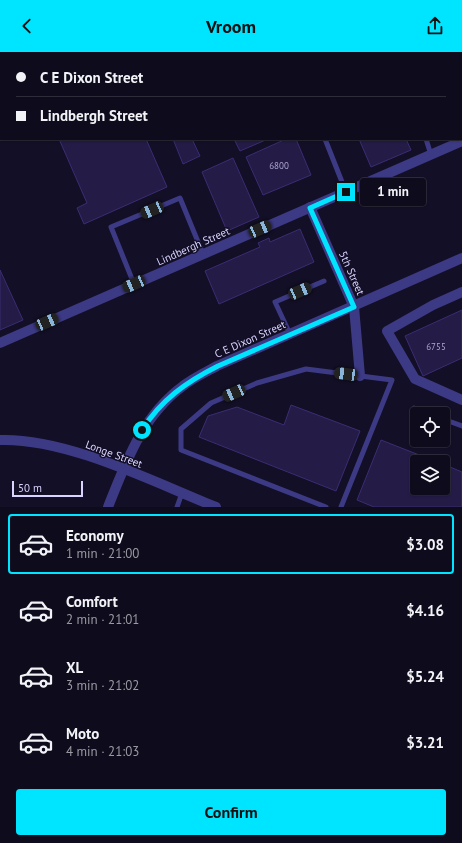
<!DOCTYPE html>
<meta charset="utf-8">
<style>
body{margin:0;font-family:"PT Sans",sans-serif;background:#1c1929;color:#f1f3f6;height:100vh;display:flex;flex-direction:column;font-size:15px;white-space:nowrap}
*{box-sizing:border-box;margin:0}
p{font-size:13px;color:#9b9ba3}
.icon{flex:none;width:22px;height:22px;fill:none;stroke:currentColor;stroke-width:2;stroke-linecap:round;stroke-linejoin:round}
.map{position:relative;height:455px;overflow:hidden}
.details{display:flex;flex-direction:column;background:#0e0b1c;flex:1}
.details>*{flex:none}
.guide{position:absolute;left:0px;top:0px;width:462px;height:88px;box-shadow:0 1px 3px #0004,0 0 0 1px #2e2b3b;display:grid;align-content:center;height:88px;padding:0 16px;background:#0e0b1c}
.buttons{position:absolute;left:410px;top:355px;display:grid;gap:8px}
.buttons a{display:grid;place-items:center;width:40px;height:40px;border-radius:4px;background:#0e0b1c;box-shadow:0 1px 3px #0004,0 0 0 1px #2e2b3b;font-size:20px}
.scale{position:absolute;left:12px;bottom:10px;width:71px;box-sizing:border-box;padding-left:4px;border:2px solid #d9d4ff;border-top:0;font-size:11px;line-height:14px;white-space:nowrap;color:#d9d4ff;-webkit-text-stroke:3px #130f26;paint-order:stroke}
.end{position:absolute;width:18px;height:18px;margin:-9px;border:5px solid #00e5ff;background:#111;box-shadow:0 0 0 2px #111}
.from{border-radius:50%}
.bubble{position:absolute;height:28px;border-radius:4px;background:#0e0b1c;box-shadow:0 1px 3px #0004,0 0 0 1px #2e2b3b;font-size:13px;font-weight:800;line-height:28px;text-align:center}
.car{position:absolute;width:12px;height:24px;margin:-12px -6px;border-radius:5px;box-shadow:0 0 3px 1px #0007;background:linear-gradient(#222 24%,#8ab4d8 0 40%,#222 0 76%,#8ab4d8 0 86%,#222 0)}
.guide b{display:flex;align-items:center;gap:14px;height:38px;font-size:15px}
.guide b+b{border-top:1px solid #2e2b3b}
.guide i{width:10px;height:10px;background:#f1f3f6}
ul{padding:7px 0 0;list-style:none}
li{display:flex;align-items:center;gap:12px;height:60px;margin:0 8px 6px;padding:0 8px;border:2px solid transparent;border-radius:4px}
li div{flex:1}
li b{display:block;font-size:15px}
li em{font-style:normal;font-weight:800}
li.selected{border-color:#00e5ff}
li>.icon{width:36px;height:36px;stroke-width:1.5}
.primary-button{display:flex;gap:8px;margin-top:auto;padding:8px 16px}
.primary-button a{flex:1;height:46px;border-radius:4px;background:#00e5ff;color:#111;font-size:16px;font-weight:800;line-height:46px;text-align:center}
header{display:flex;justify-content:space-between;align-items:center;height:52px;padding:0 16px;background:#00e5ff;color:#111;font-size:18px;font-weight:800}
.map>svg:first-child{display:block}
.building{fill:#241b47;stroke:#3b2d73}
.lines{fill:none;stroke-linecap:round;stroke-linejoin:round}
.service{stroke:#3d3a85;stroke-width:5}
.minor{stroke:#3d3a85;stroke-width:10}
.route{stroke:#00e5ff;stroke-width:5}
.labels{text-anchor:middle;stroke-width:3;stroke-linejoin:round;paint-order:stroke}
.number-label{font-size:9px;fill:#aca6d1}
.street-label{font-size:11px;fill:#d9d4ff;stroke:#130f26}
</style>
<header><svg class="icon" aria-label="back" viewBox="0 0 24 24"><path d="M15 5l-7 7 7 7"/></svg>Vroom<svg class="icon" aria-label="share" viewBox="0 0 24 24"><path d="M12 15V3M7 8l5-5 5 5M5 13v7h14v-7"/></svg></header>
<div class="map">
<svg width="462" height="455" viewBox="0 0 462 455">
<rect width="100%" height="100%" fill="#130f26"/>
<!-- building -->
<g class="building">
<polygon points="45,0 108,0 108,1 43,1"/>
<polygon points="196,0 223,0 221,1"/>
<polygon points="328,0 365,0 326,1"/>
<polygon points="461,25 462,25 462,63 461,61"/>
<polygon points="59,87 146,87 167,135 84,172 77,156 87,151"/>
<polygon points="173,87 192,87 200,104 183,112"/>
<polygon points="234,87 268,87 240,99"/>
<polygon points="286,87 296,87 311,123 263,143 246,105"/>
<polygon points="359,87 406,87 411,98 371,115"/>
<polygon points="233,106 259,165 227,179 202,120"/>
<polygon points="300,177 314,210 219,252 205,219 260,195 258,191 269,186 270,190"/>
<polygon points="0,218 23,268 0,278"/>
<polygon points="462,258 462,306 423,324 405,284"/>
<polygon points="291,353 360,379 336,439 199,385 208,364 237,355 284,373"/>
<polygon points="381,388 437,410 417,410 417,436 443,436 443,412 462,420 462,455 374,455 357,448"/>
</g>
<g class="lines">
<!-- service -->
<g class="service">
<polyline points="23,1 25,0"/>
<polyline points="0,11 1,11"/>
<polyline points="325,87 346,140"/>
<polyline points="426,87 431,103"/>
<polyline points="134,232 111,175 180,146 203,202"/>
<polyline points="290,282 275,250 324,229"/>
<polyline points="414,356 431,362"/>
<polyline points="443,367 462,374"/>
<polyline points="412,387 417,375"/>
<polyline points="177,455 182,441"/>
<polyline points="326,455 181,398 181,377 211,351 257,331 306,317 392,328 341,455"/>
</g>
<!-- minor -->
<g class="minor">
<polyline points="310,155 354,255 360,324"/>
<polyline points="462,240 433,253 387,279 415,327 462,348"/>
<polyline points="0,291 462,89"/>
<path d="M0,388C68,386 153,430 216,455"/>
<path d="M108,455C126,410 142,364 183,334C193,326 206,320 217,314L462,206"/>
</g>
</g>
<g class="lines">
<!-- route -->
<path class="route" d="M142,378C161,348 186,330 218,314L354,255L310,156L346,140"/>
</g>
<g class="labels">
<!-- number labels -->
<g class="number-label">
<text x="279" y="117">6800</text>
<text x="436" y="298">6755</text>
</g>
<!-- street labels -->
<g class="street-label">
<text transform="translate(193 194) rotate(-24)" y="4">Lindbergh Street</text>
<text transform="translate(352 221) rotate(66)" y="4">5th Street</text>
<text transform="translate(250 287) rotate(-24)" y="4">C E Dixon Street</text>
<text transform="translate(114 402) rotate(20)" y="4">Longe Street</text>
</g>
</g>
</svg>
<div class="buttons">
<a><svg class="icon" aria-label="locate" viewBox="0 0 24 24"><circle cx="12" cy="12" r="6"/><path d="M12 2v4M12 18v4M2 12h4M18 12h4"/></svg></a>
<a><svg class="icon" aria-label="layers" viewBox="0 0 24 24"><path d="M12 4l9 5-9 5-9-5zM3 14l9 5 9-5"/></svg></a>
</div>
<div class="scale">50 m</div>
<i class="end from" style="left:142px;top:378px"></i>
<i class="end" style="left:346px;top:140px"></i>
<div class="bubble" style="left:360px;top:126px;width:66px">1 min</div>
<i class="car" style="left:152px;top:158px;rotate:247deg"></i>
<i class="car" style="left:260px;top:177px;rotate:67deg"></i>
<i class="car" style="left:134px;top:232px;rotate:247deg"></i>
<i class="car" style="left:300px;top:239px;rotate:67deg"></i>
<i class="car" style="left:47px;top:270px;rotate:67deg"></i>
<i class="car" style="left:346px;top:322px;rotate:277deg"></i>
<i class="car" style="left:234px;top:341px;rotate:246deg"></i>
<div class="guide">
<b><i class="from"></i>C E Dixon Street</b>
<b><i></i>Lindbergh Street</b>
</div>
</div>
<section class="details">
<ul>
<li class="selected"><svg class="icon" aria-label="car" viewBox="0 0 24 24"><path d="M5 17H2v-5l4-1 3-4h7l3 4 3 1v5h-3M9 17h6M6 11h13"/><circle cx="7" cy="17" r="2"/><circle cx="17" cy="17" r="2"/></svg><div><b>Economy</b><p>1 min · 21:00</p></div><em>$3.08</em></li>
<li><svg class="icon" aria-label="car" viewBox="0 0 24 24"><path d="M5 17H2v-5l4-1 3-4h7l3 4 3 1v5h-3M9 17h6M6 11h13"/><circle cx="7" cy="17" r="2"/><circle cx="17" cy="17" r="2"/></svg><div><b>Comfort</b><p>2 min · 21:01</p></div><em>$4.16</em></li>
<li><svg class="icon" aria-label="car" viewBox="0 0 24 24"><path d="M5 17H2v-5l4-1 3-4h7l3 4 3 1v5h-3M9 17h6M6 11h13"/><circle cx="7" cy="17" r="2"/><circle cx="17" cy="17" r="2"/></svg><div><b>XL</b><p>3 min · 21:02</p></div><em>$5.24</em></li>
<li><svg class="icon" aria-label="car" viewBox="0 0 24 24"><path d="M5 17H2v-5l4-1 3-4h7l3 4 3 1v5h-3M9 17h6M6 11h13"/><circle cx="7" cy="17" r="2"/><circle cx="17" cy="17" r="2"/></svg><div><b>Moto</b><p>4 min · 21:03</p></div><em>$3.21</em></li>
</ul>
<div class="primary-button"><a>Confirm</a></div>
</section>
